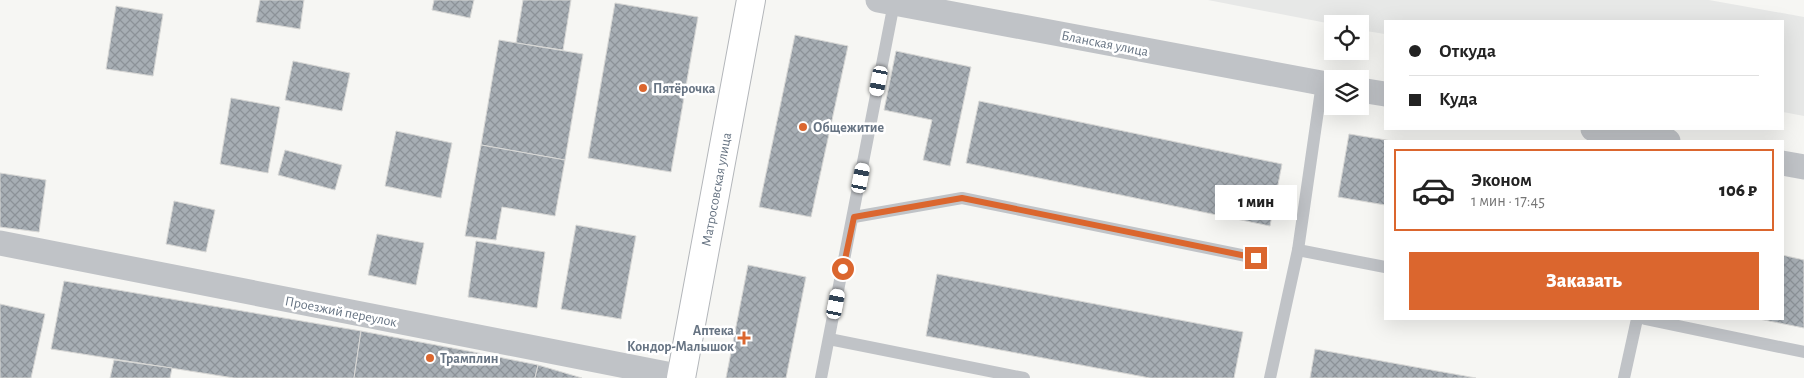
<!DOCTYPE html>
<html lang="ru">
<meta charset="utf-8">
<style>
body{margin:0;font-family:"Alegreya Sans",sans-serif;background:#f6f6f6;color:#222;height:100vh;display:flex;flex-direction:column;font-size:19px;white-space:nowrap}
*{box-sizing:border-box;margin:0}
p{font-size:16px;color:#767676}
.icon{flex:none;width:28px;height:28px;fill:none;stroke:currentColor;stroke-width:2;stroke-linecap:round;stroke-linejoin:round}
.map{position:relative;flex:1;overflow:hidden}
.details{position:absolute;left:1384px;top:140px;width:400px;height:180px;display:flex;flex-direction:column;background:#fff;border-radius:0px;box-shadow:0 5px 20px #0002}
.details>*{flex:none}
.top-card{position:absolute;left:1384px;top:20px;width:400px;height:110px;border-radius:0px;box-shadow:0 5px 20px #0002;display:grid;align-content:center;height:110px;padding:0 25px;background:#fff}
.tools{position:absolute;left:1324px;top:15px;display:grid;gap:10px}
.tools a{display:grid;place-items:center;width:45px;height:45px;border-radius:0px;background:#fff;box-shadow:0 5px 20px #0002;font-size:25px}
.end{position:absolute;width:22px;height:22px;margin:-11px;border:6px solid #db662e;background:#fff;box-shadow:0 0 0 2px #fff}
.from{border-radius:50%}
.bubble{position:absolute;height:35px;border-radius:0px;background:#fff;box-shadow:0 5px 20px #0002;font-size:16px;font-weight:800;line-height:35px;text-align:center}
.car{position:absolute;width:15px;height:30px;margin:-15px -8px;border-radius:6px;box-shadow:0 0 4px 1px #0007;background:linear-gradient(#fff 24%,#345 0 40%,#fff 0 76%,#345 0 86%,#fff 0)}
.top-card b{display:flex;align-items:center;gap:18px;height:48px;font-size:19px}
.top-card b+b{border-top:1px solid #e0e0e0}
.top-card i{width:12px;height:12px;background:#222}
ul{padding:9px 0 0;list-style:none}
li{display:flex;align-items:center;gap:15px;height:82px;margin:0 10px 8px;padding:0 15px;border:2px solid transparent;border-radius:0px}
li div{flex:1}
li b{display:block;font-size:19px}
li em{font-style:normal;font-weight:800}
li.active{border-color:#db662e}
li>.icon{width:45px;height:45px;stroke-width:1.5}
.cta{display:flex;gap:10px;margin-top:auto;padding:10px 25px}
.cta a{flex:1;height:58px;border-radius:0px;background:#db662e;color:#fff;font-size:20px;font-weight:800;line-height:58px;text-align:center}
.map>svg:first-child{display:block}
.built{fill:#e7e8e7}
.building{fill:url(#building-cross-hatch);stroke:#d8d8d6}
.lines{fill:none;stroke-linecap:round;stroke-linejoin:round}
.trunk-casing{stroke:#b3b6ba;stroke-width:30}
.service{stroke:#c0c3c7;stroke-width:12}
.minor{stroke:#c0c3c7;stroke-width:25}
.trunk{stroke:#fff;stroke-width:28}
.route{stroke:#db662e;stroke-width:6}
.poi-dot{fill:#db662e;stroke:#fff;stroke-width:2}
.labels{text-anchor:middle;stroke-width:5;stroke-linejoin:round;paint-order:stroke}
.street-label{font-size:14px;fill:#677483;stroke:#fff}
.poi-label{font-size:14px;font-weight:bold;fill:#677483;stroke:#fff;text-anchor:start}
</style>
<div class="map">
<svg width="1804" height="378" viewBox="0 0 1804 378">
<defs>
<pattern id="building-cross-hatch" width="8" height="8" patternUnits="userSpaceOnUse" patternTransform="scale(1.25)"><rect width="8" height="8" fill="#a7aeb4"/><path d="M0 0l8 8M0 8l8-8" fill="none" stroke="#8c9298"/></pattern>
</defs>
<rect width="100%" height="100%" fill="#f6f6f3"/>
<!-- built -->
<polygon class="built" points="1208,0 1709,0 1804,17 1804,116 1783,112 1782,21 1385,21 1385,34 1360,30 1360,24 1332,24"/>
<!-- building -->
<g class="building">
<polygon points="260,0 304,0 300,29 256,22"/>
<polygon points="434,0 474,0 470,18 432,10"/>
<polygon points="523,0 571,0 563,50 516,43"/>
<polygon points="615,3 698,17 671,172 588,158"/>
<polygon points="116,6 163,14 153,76 106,69"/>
<polygon points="795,35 848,46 811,217 759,207"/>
<polygon points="499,40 583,54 565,160 481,145"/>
<polygon points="896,51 971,67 950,166 923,160 932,120 884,110"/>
<polygon points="293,61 350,73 342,111 285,100"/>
<polygon points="231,98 280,107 268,173 220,164"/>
<polygon points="979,101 1282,164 1270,226 966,163"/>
<polygon points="396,131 452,143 441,198 385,186"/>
<polygon points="1349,134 1392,141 1385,141 1385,205 1338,197"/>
<polygon points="481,145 565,160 555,216 502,207 496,240 465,236"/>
<polygon points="285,150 342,165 335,190 278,175"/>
<polygon points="0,173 46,180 39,232 0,227"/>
<polygon points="174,201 215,210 206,252 166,244"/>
<polygon points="576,225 636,236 621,319 561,309"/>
<polygon points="377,234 424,243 416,285 368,275"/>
<polygon points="476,241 545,252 537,308 468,297"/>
<polygon points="1782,255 1804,260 1804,328 1759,319 1782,319"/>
<polygon points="748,265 806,277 786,378 726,378"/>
<polygon points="937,274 1243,332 1234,378 1150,378 926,336"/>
<polygon points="64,281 361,331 354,378 234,378 51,349"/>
<polygon points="0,304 45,314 31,378 0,378"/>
<polygon points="361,331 468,351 538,365 535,378 354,378"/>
<polygon points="1315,349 1476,378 1310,378"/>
<polygon points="114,360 172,368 170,378 110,378"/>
<polygon points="538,365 582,378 535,378"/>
</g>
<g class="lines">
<!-- trunk casing -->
<g class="trunk-casing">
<g id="trunk">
<path id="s1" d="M681,378L751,0"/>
</g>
</g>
<!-- service -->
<g class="service">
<polyline points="854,217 962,198 1256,258"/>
<polyline points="1298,250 1385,267"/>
<polyline points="1645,319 1804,352"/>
<polyline points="829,339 1024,378"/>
<polyline points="821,378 894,3"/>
<polyline points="1270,378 1298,250 1322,83"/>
<polyline points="1624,378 1637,319"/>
</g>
<!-- minor -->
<g class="minor">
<polyline points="878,0 1332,85"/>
<polyline points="1360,90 1385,94"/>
<polyline points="1593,129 1668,141"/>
<polyline points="1782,163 1804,167"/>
<polyline points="0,243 682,377"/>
</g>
<!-- trunk -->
<use href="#trunk" class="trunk"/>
</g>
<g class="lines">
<!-- route -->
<polyline class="route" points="843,269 854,217 962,198 1256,258"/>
</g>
<!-- markers -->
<g class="poi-dot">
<circle cx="643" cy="88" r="5"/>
<circle cx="803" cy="127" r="5"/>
<path d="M741.5 330.5h5v5h5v5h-5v5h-5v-5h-5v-5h5z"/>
<circle cx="430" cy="358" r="5"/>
</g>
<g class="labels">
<!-- street labels -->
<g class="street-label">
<text transform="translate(1105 43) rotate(11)" y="5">Бланская улица</text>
<text dy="5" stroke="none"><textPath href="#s1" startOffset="192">Матросовская улица</textPath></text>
<text transform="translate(341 311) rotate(11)" y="5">Проезжий переулок</text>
</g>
<!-- poi labels -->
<g class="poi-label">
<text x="653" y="93">Пятёрочка</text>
<text x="813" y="132">Общежитие</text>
<text x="734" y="335" text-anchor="end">Аптека<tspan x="734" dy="16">Кондор-Малышок</tspan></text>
<text x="440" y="363">Трамплин</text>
</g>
</g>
</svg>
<div class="tools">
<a><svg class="icon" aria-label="locate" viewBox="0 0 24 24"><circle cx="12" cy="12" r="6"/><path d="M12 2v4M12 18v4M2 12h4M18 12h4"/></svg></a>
<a><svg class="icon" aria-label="layers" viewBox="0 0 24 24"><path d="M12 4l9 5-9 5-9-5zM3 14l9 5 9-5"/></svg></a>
</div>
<i class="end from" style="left:843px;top:269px"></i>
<i class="end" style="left:1256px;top:258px"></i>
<div class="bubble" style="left:1215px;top:185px;width:82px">1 мин</div>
<i class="car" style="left:879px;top:81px;rotate:191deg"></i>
<i class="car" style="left:861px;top:178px;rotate:11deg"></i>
<i class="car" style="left:836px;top:304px;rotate:11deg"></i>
<div class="top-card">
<b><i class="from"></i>Откуда</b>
<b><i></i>Куда</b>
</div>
<section class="details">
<ul>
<li class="active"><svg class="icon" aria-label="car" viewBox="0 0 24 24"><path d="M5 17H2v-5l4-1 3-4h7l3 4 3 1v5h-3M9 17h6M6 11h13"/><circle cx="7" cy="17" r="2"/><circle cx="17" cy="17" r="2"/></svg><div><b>Эконом</b><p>1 мин · 17:45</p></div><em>106 ₽</em></li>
</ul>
<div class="cta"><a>Заказать</a></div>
</section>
</div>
